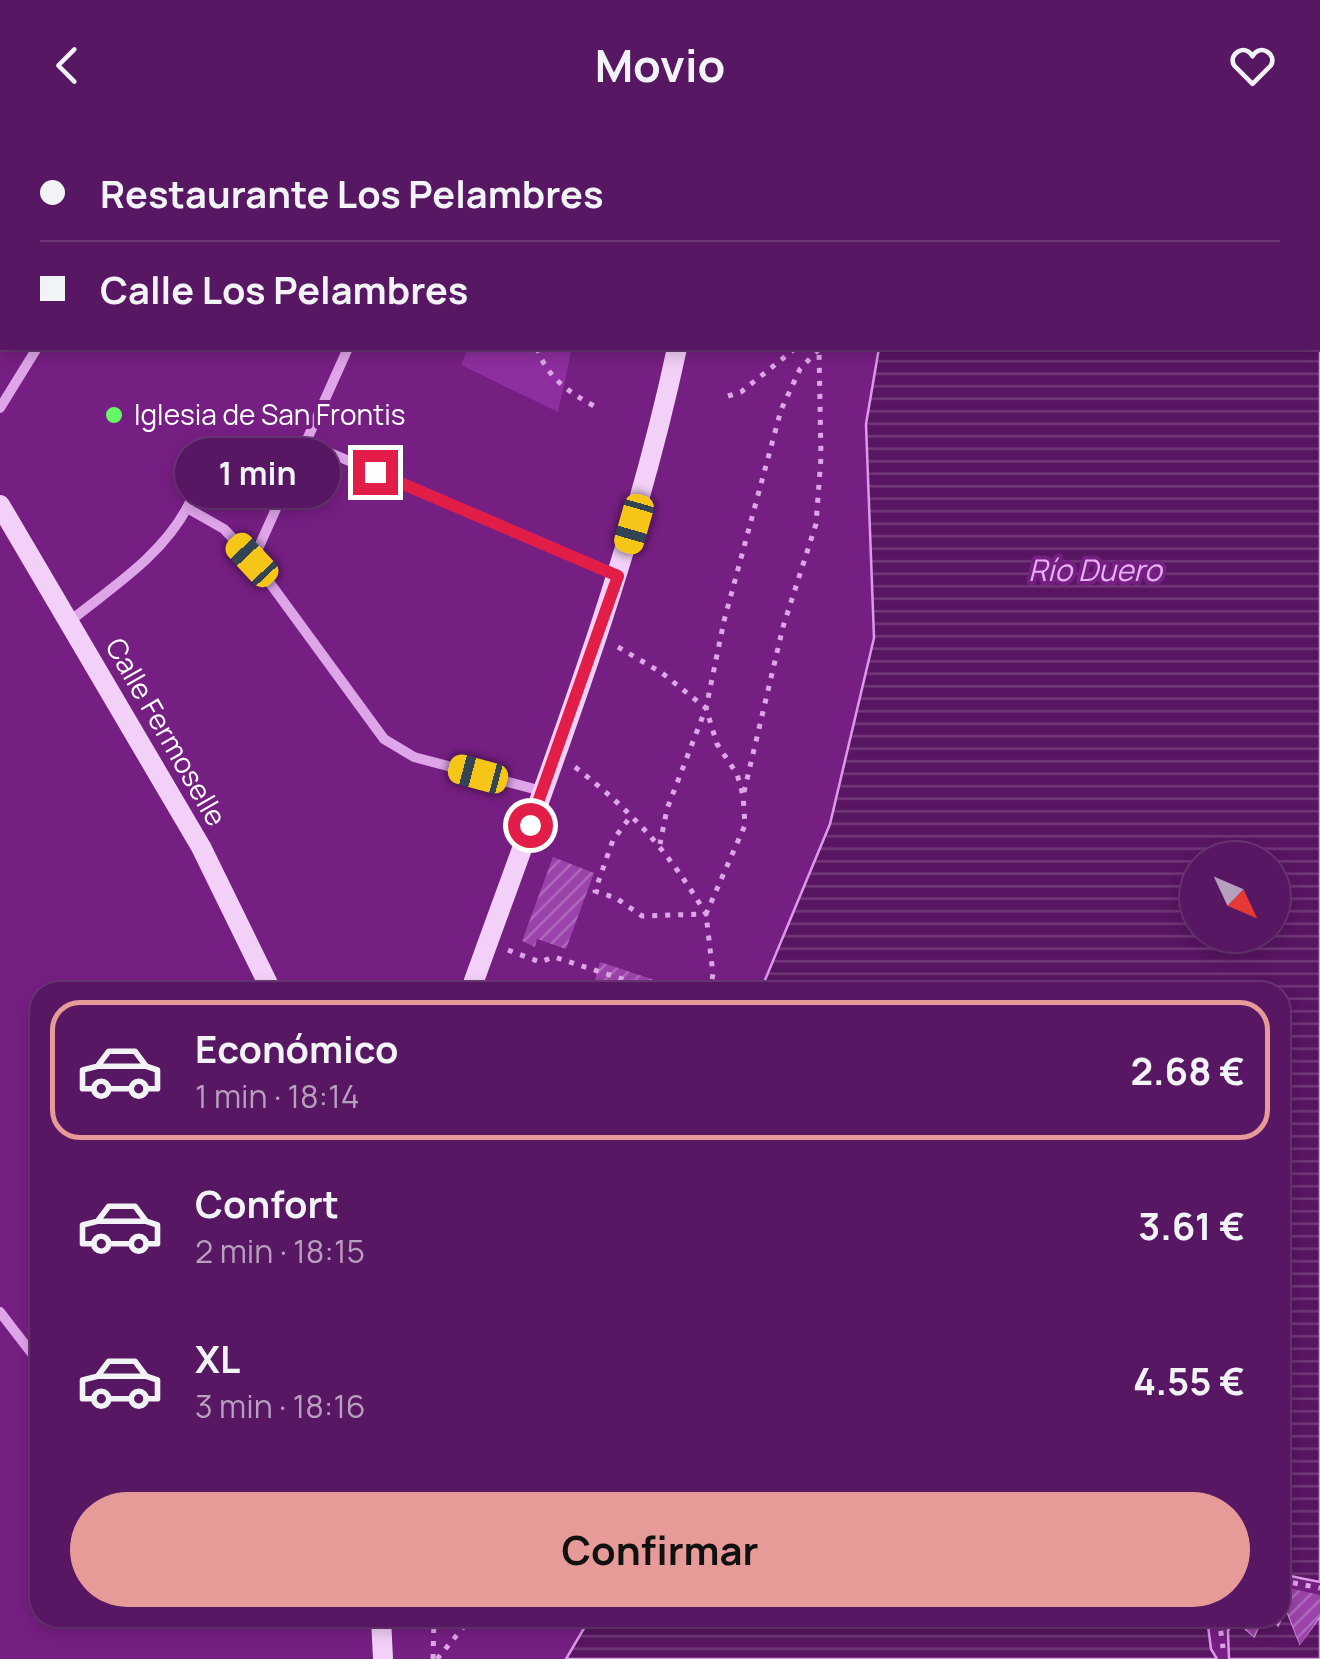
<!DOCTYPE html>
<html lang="es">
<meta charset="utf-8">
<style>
body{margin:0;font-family:Manrope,sans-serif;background:#61246b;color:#f1f3f6;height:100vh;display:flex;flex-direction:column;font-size:38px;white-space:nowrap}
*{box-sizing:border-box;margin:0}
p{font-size:32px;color:#b79fbe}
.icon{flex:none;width:55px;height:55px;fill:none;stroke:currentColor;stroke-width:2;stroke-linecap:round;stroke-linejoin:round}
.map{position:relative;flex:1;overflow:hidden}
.details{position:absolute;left:30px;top:852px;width:1260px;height:645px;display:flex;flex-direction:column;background:#581762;border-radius:30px;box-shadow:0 5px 15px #0003,0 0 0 2px #6d3677}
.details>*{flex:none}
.banner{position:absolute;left:0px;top:0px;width:1320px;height:220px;box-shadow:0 5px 15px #0003,0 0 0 2px #6d3677;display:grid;align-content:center;height:220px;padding:0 40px;background:#581762}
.needle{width:65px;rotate:134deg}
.controls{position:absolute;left:1180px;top:712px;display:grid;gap:20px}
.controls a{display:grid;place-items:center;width:110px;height:110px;border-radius:50%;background:#581762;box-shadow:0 5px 15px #0003,0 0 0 2px #6d3677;font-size:50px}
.end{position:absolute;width:45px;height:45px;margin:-22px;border:12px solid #e11d48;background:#fff;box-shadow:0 0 0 5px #fff}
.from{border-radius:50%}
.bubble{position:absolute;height:70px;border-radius:35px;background:#581762;box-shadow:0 5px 15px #0003,0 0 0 2px #6d3677;font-size:32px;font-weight:700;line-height:70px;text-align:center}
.car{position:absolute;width:30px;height:60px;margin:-30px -15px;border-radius:12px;box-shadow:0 0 8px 2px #0007;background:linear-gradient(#f5c518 24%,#345 0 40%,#f5c518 0 76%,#345 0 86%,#f5c518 0)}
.banner b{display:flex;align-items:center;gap:35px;height:95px;font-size:38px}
.banner b+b{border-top:2px solid #6d3677}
.banner i{width:25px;height:25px;background:#f1f3f6}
ul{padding:18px 0 0;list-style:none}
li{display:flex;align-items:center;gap:30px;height:140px;margin:0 20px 15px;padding:0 20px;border:5px solid transparent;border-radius:30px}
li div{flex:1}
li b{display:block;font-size:38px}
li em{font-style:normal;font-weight:700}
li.on{border-color:#e69b98}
li>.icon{width:90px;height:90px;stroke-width:1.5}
.primary-button{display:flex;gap:20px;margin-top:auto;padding:20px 40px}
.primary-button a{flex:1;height:115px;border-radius:60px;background:#e69b98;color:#111;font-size:40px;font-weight:700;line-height:115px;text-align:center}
header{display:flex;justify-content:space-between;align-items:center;height:130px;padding:0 40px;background:#581762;font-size:45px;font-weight:700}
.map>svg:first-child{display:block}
.green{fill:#8e2e9f}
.water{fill:url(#water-rules);stroke:#de98eb;stroke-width:2.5;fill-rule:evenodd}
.building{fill:url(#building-hatch)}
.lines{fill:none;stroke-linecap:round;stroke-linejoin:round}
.path{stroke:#dfa5e9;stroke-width:5;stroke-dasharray:5 8;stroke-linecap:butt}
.minor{stroke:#dfa5e9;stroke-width:10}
.secondary{stroke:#f2d0f7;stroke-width:20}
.route{stroke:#e11d48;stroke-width:12}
.poi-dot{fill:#64f867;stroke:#761f83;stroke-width:4}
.labels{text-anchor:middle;stroke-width:8;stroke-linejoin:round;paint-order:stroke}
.poi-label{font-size:28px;fill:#fff;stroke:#761f83;text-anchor:start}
.street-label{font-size:28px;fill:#fff;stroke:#761f83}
.water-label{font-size:30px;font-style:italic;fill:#e7b0f1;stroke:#761f83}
</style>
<header><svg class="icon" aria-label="back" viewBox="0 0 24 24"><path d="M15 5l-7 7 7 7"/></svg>Movio<svg class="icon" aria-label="heart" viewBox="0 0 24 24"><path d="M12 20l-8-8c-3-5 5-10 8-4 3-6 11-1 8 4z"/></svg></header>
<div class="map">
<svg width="1320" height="1529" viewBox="0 0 1320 1529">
<defs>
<pattern id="water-rules" width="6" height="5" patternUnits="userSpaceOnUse" patternTransform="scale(2.5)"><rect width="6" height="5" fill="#581561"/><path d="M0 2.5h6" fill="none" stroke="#713879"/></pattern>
<pattern id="building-hatch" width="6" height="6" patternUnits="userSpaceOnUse" patternTransform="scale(2.5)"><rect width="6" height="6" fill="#9b43aa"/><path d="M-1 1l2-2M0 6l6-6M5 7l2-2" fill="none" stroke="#af69bb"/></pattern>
</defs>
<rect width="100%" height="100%" fill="#761f83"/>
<!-- green -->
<polygon class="green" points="468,218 572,218 558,282 461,235"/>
<!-- water -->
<g class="water">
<path d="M904,0H1320V1452L1280,1444V862H760L830,694L874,508L866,294L879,218H1318V2ZM1198,730H1272V805H1198Z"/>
<polygon points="1286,1478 1300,1513 1320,1486 1320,1529 1229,1529 1228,1501 1233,1488 1254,1506 1262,1488 1273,1488 1278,1495"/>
<polygon points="590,1488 1207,1488 1211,1519 1217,1529 566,1529"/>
</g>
<!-- building -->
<g class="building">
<polygon points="553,727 594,743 566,819 537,809 535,817 522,811"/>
<polygon points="600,832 691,862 636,862 595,850"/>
<polygon points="1289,1458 1320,1465 1320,1486 1300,1515 1286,1478"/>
<polygon points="1237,1488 1262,1488 1254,1507 1238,1491"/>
</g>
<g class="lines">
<!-- path -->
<g class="path">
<polyline points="562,2 562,0"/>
<path d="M537,218C547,247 567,261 594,276"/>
<polyline points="728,266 741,262 796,218"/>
<polyline points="618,517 662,543 706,578 667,679 660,714"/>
<path d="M575,637C634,683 668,721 706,784L642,786L616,768L595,761L613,710L631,686"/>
<polyline points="744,662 783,497 816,394 821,327 819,220"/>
<polyline points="508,820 540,832 554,827 662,862"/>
<polyline points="710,862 713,844 706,784 745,695 743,665 737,644 717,614 706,578 724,491 781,280 800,239 820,218"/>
<polyline points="1280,1453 1289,1452 1320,1458"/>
<polyline points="1219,1488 1223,1518"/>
<polyline points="433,1529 434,1488"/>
<polyline points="437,1529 471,1488"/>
</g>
<!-- minor -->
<g class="minor">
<polyline points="174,2 174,0"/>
<polyline points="408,2 408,0"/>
<polyline points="0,278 37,218"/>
<polyline points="307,313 618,446"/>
<polyline points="187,378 224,399 253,430 384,609 414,627 542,661"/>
<polyline points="253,430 348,218"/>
<path d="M70,491C112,457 162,426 188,376C199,356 207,333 217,311"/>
<polyline points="0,1182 40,1234"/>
</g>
<!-- secondary -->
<g class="secondary">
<polyline points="748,0 751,2"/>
<polyline points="728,2 729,0"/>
<polyline points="867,2 870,0"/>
<polyline points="0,375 201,717 272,862"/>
<path d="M470,862C546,650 630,439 677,218"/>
<polyline points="381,1488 383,1529"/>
</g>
</g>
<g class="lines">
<!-- route -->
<polyline class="route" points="375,342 618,446 530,695"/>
</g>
<!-- markers -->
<circle class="poi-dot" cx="114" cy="285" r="10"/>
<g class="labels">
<!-- poi labels -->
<g class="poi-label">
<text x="134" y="295">Iglesia de San Frontis</text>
</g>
<!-- street labels -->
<g class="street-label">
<text transform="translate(166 602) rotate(60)" y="10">Calle Fermoselle</text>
</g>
<!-- water labels -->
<g class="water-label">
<text x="1095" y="451">Río Duero</text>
</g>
</g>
</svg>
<div class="controls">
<a><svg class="needle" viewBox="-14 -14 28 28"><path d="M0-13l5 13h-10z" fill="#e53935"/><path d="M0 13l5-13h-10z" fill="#b79fbe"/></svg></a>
</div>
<i class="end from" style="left:530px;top:695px"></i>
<i class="end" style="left:375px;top:342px"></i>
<div class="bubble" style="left:175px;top:308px;width:165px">1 min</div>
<i class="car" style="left:634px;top:394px;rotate:196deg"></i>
<i class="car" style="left:252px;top:430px;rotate:317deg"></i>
<i class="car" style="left:478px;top:644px;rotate:285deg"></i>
<div class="banner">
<b><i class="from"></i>Restaurante Los Pelambres</b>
<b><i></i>Calle Los Pelambres</b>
</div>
<section class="details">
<ul>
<li class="on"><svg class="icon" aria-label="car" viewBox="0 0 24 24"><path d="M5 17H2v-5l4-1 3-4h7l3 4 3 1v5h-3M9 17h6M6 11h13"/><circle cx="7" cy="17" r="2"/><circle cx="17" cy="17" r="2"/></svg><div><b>Económico</b><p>1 min · 18:14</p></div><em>2.68 €</em></li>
<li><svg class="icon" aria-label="car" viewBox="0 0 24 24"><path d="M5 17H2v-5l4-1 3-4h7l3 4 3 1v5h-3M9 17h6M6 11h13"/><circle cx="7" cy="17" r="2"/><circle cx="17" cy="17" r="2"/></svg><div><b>Confort</b><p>2 min · 18:15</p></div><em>3.61 €</em></li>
<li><svg class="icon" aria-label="car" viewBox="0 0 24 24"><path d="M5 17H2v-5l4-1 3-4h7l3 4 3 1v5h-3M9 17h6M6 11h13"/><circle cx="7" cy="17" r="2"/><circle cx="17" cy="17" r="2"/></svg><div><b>XL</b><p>3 min · 18:16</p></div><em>4.55 €</em></li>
</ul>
<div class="primary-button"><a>Confirmar</a></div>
</section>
</div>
